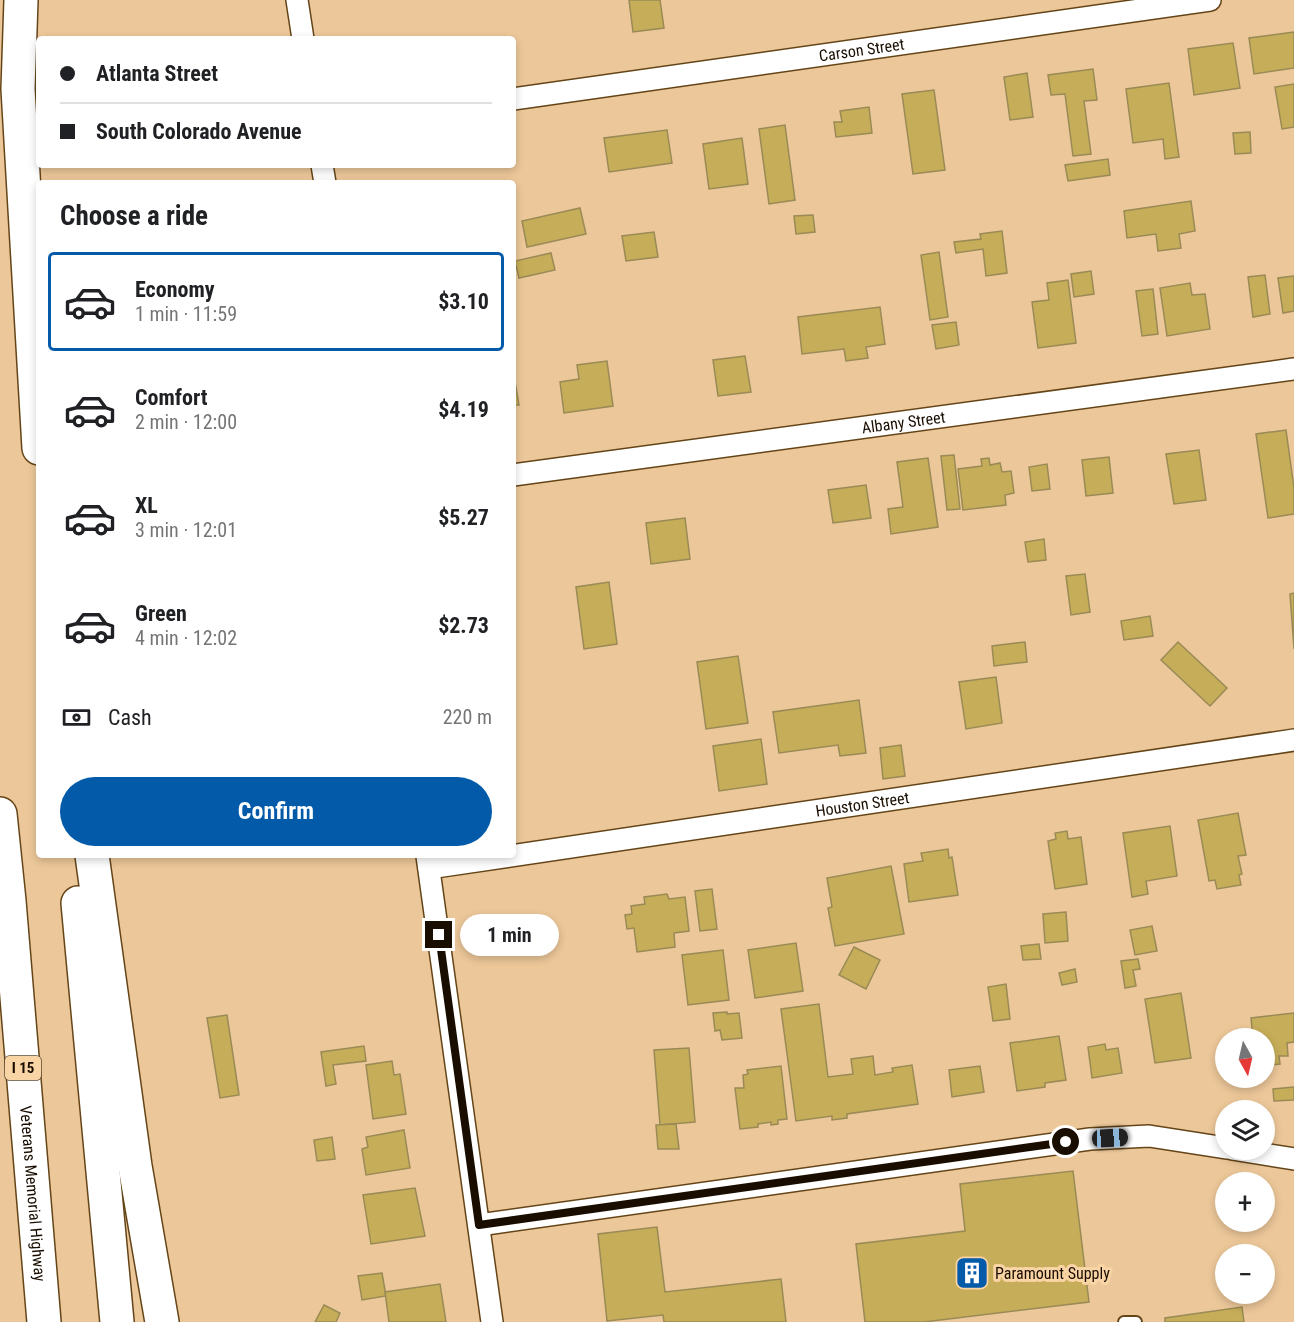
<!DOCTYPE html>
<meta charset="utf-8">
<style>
body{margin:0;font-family:"Roboto Condensed",sans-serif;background:#f2f2f2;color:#202124;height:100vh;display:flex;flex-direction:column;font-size:22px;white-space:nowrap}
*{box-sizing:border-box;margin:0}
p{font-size:20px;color:#757577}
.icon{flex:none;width:33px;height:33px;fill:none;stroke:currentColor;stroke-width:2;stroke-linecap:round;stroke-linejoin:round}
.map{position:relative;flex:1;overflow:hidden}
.side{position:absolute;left:36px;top:180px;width:480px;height:678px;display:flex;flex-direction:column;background:#fff;border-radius:6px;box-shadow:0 3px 9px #0003}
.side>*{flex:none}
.guide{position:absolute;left:36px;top:36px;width:480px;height:132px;border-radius:6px;box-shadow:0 3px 9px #0003;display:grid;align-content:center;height:132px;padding:0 24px;background:#fff}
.needle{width:39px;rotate:172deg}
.fabs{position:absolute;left:1215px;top:1028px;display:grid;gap:12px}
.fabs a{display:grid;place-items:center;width:60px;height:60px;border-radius:50%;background:#fff;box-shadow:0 3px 9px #0003;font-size:30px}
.end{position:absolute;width:27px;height:27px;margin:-14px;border:8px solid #190d00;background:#fff;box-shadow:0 0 0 3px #fff}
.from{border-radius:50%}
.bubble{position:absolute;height:42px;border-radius:21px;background:#fff;box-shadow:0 3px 9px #0003;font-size:20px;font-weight:700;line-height:42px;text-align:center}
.car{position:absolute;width:18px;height:36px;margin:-18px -9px;border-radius:8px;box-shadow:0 0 4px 2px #0007;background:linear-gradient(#222 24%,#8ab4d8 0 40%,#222 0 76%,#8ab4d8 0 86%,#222 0)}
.guide b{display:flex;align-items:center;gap:21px;height:57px;font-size:22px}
.guide b+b{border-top:2px solid #e0e0e0}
.guide i{width:15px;height:15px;background:#202124}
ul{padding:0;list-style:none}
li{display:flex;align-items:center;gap:18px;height:99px;margin:0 12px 9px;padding:0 12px;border:3px solid transparent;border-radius:6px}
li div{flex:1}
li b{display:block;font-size:22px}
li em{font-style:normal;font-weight:700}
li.on{border-color:#035aa8}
li>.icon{width:54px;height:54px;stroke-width:1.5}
h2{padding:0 24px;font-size:27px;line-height:72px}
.pay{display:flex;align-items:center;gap:15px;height:66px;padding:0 24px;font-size:22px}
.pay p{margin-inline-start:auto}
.action{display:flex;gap:12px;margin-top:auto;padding:12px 24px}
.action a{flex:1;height:69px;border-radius:36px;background:#035aa8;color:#fff;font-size:24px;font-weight:700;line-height:69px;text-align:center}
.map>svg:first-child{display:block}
.building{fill:#c6ad59;stroke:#9a8a55;stroke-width:1.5}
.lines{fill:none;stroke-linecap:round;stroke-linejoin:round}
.service-casing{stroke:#644518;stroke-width:14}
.minor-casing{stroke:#644518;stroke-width:24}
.motorway-casing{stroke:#644518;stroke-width:36}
.service{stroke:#fff;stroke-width:10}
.minor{stroke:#fff;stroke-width:21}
.motorway{stroke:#fff;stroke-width:33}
.route{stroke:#190d00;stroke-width:8}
.labels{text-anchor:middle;stroke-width:6;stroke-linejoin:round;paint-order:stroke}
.shield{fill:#f9d4a5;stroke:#5c4932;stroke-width:1.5}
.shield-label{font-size:15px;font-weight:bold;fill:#190d00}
.street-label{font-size:16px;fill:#190d00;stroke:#f9d4a5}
.poi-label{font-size:16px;fill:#190d00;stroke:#f9d4a5;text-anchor:start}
</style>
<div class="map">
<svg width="1294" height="1322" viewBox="0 0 1294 1322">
<rect width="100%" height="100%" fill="#ecc799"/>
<!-- building -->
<g class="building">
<polygon points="629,0 660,0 664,28 633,32"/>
<polygon points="1294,32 1294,68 1254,74 1249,38"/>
<polygon points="1233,43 1240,88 1194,95 1188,49"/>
<polygon points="1093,69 1097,100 1084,101 1091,154 1073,156 1065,94 1051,95 1048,75"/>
<polygon points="1027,73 1033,117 1010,120 1004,77"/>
<polygon points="1169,83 1179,157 1165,159 1163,139 1133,143 1126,89"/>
<polygon points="1294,84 1294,127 1282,129 1275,87"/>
<polygon points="934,90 945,170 913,174 902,94"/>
<polygon points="869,107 872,133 836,137 834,122 842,122 840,111"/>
<polygon points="785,125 795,200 769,204 759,129"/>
<polygon points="667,130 672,163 609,172 604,138"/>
<polygon points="1250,132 1251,153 1235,154 1233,133"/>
<polygon points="742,138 748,184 709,189 703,144"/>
<polygon points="1108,159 1110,175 1068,181 1065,165"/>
<polygon points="1191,201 1195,231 1179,234 1181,248 1158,251 1156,234 1127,238 1124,211"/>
<polygon points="580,208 586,234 527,247 522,221"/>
<polygon points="813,215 815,232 796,234 794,216"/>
<polygon points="1002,231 1007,273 986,276 983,249 956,253 954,242 981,239 980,234"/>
<polygon points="654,232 658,257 626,261 622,236"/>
<polygon points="939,252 948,317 930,320 921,255"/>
<polygon points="551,253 555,270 519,278 515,261"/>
<polygon points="1091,271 1094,294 1074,297 1071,274"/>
<polygon points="1265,275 1270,314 1253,317 1248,277"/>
<polygon points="1294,276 1294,311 1283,313 1278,278"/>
<polygon points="1068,280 1076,343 1038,348 1032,302 1049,300 1047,283"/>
<polygon points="1190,283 1192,295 1205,294 1210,329 1167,336 1160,288"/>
<polygon points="1153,289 1158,334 1142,336 1136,291"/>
<polygon points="880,307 885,344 866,347 868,358 846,361 844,349 802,354 798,317"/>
<polygon points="956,322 959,345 936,349 932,325"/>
<polygon points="745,356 751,392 718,396 713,360"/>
<polygon points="607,361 613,406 564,413 560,382 579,379 577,365"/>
<polygon points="513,370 519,405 513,405"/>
<polygon points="1286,430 1294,488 1294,514 1268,518 1256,434"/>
<polygon points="1199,450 1206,500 1174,504 1166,454"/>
<polygon points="954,455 960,509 947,510 941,456"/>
<polygon points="1109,457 1113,493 1086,496 1082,460"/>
<polygon points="928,458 938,527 891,534 888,509 903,507 897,462"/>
<polygon points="989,458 990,465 1000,463 1002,472 1011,471 1014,493 1005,495 1006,505 963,510 958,469 982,466 981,459"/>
<polygon points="1047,464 1050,489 1032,491 1029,467"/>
<polygon points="866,485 871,518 833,523 828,490"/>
<polygon points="685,518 690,559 651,564 646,523"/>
<polygon points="1044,539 1046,560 1028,562 1025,542"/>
<polygon points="1085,574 1090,612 1071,615 1066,576"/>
<polygon points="609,582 617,644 584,649 576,587"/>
<polygon points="1294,593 1294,649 1290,594"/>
<polygon points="1150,616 1153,636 1124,640 1121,621"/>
<polygon points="1025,642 1027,662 994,666 992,646"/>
<polygon points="1178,642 1227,688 1210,706 1161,660"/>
<polygon points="738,656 748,723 706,729 697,662"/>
<polygon points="996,677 1002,723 966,729 959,682"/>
<polygon points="859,700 866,753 840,756 838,745 779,753 773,712"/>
<polygon points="761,739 767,784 719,791 713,746"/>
<polygon points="901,745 905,776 883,779 880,748"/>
<polygon points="1238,813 1246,855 1238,856 1242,874 1239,875 1241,885 1217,889 1215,880 1209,881 1198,820"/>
<polygon points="1170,826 1177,876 1146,881 1148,894 1132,897 1123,833"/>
<polygon points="1067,831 1068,839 1081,837 1087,884 1055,889 1048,841 1056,839 1055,833"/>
<polygon points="948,849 949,858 952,857 958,895 909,902 904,864 923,861 921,853"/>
<polygon points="891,866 904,934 835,946 828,908 832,907 827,878"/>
<polygon points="712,889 717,929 700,931 695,891"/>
<polygon points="667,894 669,899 685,897 689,931 674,933 675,947 637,952 634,928 627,929 625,915 632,914 631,906 645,904 644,897"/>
<polygon points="1066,912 1068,941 1045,943 1043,914"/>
<polygon points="1152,926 1157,951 1135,955 1130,930"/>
<polygon points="796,943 803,991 755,998 748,950"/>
<polygon points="1039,944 1041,959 1023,960 1021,946"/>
<polygon points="854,947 880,960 866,989 839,975"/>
<polygon points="723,950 729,1000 688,1005 682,955"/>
<polygon points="1138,959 1140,969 1133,970 1136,986 1125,988 1121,961"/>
<polygon points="1075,969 1077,982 1062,985 1059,973"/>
<polygon points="1006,984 1010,1019 993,1021 988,987"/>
<polygon points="1181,993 1191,1058 1155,1063 1145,999"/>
<polygon points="819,1004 828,1077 853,1074 851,1059 873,1056 875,1075 893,1072 892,1068 912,1065 918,1104 847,1114 847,1118 832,1120 832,1116 796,1121 781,1009"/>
<polygon points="727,1012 727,1014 739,1013 742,1038 722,1040 720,1030 715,1031 713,1013"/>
<polygon points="1294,1013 1294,1042 1287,1043 1288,1056 1279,1056 1280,1064 1269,1065 1268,1058 1264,1059 1264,1038 1253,1038 1251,1018"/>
<polygon points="227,1015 239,1095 220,1098 207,1018"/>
<polygon points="1059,1036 1066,1080 1045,1083 1045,1087 1017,1091 1010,1043"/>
<polygon points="1105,1044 1106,1050 1118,1048 1122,1073 1092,1078 1088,1047"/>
<polygon points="364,1046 366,1061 333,1065 336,1084 326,1086 321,1052"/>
<polygon points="689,1048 695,1122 660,1125 654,1050"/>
<polygon points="392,1061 394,1075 400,1074 406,1114 373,1119 366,1065"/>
<polygon points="781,1066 787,1119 778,1120 778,1124 771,1125 771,1122 758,1124 758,1127 740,1129 735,1088 744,1088 743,1075 748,1074 747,1070"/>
<polygon points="980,1066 984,1092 952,1097 949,1070"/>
<polygon points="1294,1087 1294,1100 1274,1101 1273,1089"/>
<polygon points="676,1124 679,1149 658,1149 656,1125"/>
<polygon points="404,1130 410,1168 366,1175 362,1149 368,1147 366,1137"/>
<polygon points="332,1137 335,1159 317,1161 314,1140"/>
<polygon points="1073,1171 1089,1302 924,1322 865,1322 856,1244 965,1231 960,1184"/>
<polygon points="415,1188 425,1236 371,1244 363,1195"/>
<polygon points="657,1227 665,1292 781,1279 786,1322 664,1322 663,1315 607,1321 598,1234"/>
<polygon points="382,1273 386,1296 362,1300 358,1276"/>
<polygon points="440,1284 446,1322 389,1322 385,1292"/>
<polygon points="324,1305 340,1313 336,1322 315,1322"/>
<polygon points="1242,1307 1244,1322 1165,1322 1165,1318"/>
</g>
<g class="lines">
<!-- service casing -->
<g class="service-casing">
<polyline id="service" points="1124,1322 1136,1322"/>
</g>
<!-- minor casing -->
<g class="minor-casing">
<g id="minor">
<polyline points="297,0 303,39"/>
<path id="s1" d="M513,99L1210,0"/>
<polyline points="322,165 325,183"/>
<path id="s2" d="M513,475L1294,369"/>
<polyline points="427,856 492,1322"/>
<path id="s3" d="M429,868L1294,740"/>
<polyline points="1232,1149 1294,1159"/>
<polyline points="479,1225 1090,1139 1149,1136 1226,1148"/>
</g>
</g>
<!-- motorway casing -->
<g class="motorway-casing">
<g id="motorway">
<polyline points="21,0 18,89 39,448"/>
<path id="s4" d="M0,814L9,901L44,1322"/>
<polyline points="92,855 135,1166 162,1322"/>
<polyline points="78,903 117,1322"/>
</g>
</g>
<!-- service -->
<use href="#service" class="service"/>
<!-- minor -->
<use href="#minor" class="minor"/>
<!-- motorway -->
<use href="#motorway" class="motorway"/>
</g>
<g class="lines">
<!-- route -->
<polyline class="route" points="439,935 479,1225 1066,1142"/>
</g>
<!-- icons -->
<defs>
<g id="building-square" transform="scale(1.725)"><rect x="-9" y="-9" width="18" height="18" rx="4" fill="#035aa8" stroke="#f9d4a5"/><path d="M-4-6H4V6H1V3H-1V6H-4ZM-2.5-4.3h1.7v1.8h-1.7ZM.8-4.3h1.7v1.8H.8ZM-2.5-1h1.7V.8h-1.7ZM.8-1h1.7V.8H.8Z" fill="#fff"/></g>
</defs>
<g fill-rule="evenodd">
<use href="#building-square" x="972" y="1273"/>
</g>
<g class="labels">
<!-- shield labels -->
<rect class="shield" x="5" y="1056" width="36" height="24" rx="4.5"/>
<g class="shield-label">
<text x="23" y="1073">I 15</text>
</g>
<!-- street labels -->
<g class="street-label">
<text dy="6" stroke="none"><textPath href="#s1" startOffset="352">Carson Street</textPath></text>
<text dy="6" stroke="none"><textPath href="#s2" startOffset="394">Albany Street</textPath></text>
<text dy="6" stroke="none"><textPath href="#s3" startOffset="438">Houston Street</textPath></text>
<text dy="6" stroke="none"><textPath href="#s4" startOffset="381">Veterans Memorial Highway</textPath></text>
</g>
<!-- poi labels -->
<g class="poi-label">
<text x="995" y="1279">Paramount Supply</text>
</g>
</g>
</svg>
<div class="fabs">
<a><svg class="needle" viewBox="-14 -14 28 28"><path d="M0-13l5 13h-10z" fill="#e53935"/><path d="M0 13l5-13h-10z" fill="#757577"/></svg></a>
<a><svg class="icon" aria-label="layers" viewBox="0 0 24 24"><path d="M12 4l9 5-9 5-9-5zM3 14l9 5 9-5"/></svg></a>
<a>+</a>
<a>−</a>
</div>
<i class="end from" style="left:1066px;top:1142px"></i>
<i class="end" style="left:439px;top:935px"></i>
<div class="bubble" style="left:460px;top:914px;width:99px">1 min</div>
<i class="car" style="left:1110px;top:1138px;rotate:87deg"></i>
<div class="guide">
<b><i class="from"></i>Atlanta Street</b>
<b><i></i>South Colorado Avenue</b>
</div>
<section class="side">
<h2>Choose a ride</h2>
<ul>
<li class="on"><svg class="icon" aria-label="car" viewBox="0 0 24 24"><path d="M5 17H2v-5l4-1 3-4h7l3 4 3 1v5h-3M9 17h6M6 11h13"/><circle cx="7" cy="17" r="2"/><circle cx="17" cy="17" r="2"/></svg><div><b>Economy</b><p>1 min · 11:59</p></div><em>$3.10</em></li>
<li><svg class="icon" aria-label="car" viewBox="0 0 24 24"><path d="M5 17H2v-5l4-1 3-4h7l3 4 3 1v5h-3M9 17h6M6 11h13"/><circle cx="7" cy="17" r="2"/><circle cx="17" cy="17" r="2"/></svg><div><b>Comfort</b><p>2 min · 12:00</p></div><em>$4.19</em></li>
<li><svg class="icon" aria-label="car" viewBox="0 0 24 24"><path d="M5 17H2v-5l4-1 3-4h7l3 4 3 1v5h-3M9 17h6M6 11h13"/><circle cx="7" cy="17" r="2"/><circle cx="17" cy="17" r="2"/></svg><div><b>XL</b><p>3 min · 12:01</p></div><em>$5.27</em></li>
<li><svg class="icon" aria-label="car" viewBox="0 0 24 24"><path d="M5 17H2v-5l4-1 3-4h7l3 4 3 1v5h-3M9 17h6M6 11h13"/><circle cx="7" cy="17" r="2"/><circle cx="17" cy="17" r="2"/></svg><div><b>Green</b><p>4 min · 12:02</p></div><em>$2.73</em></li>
</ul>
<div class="pay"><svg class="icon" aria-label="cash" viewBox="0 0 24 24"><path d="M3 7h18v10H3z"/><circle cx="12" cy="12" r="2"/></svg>Cash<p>220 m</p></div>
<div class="action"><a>Confirm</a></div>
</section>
</div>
